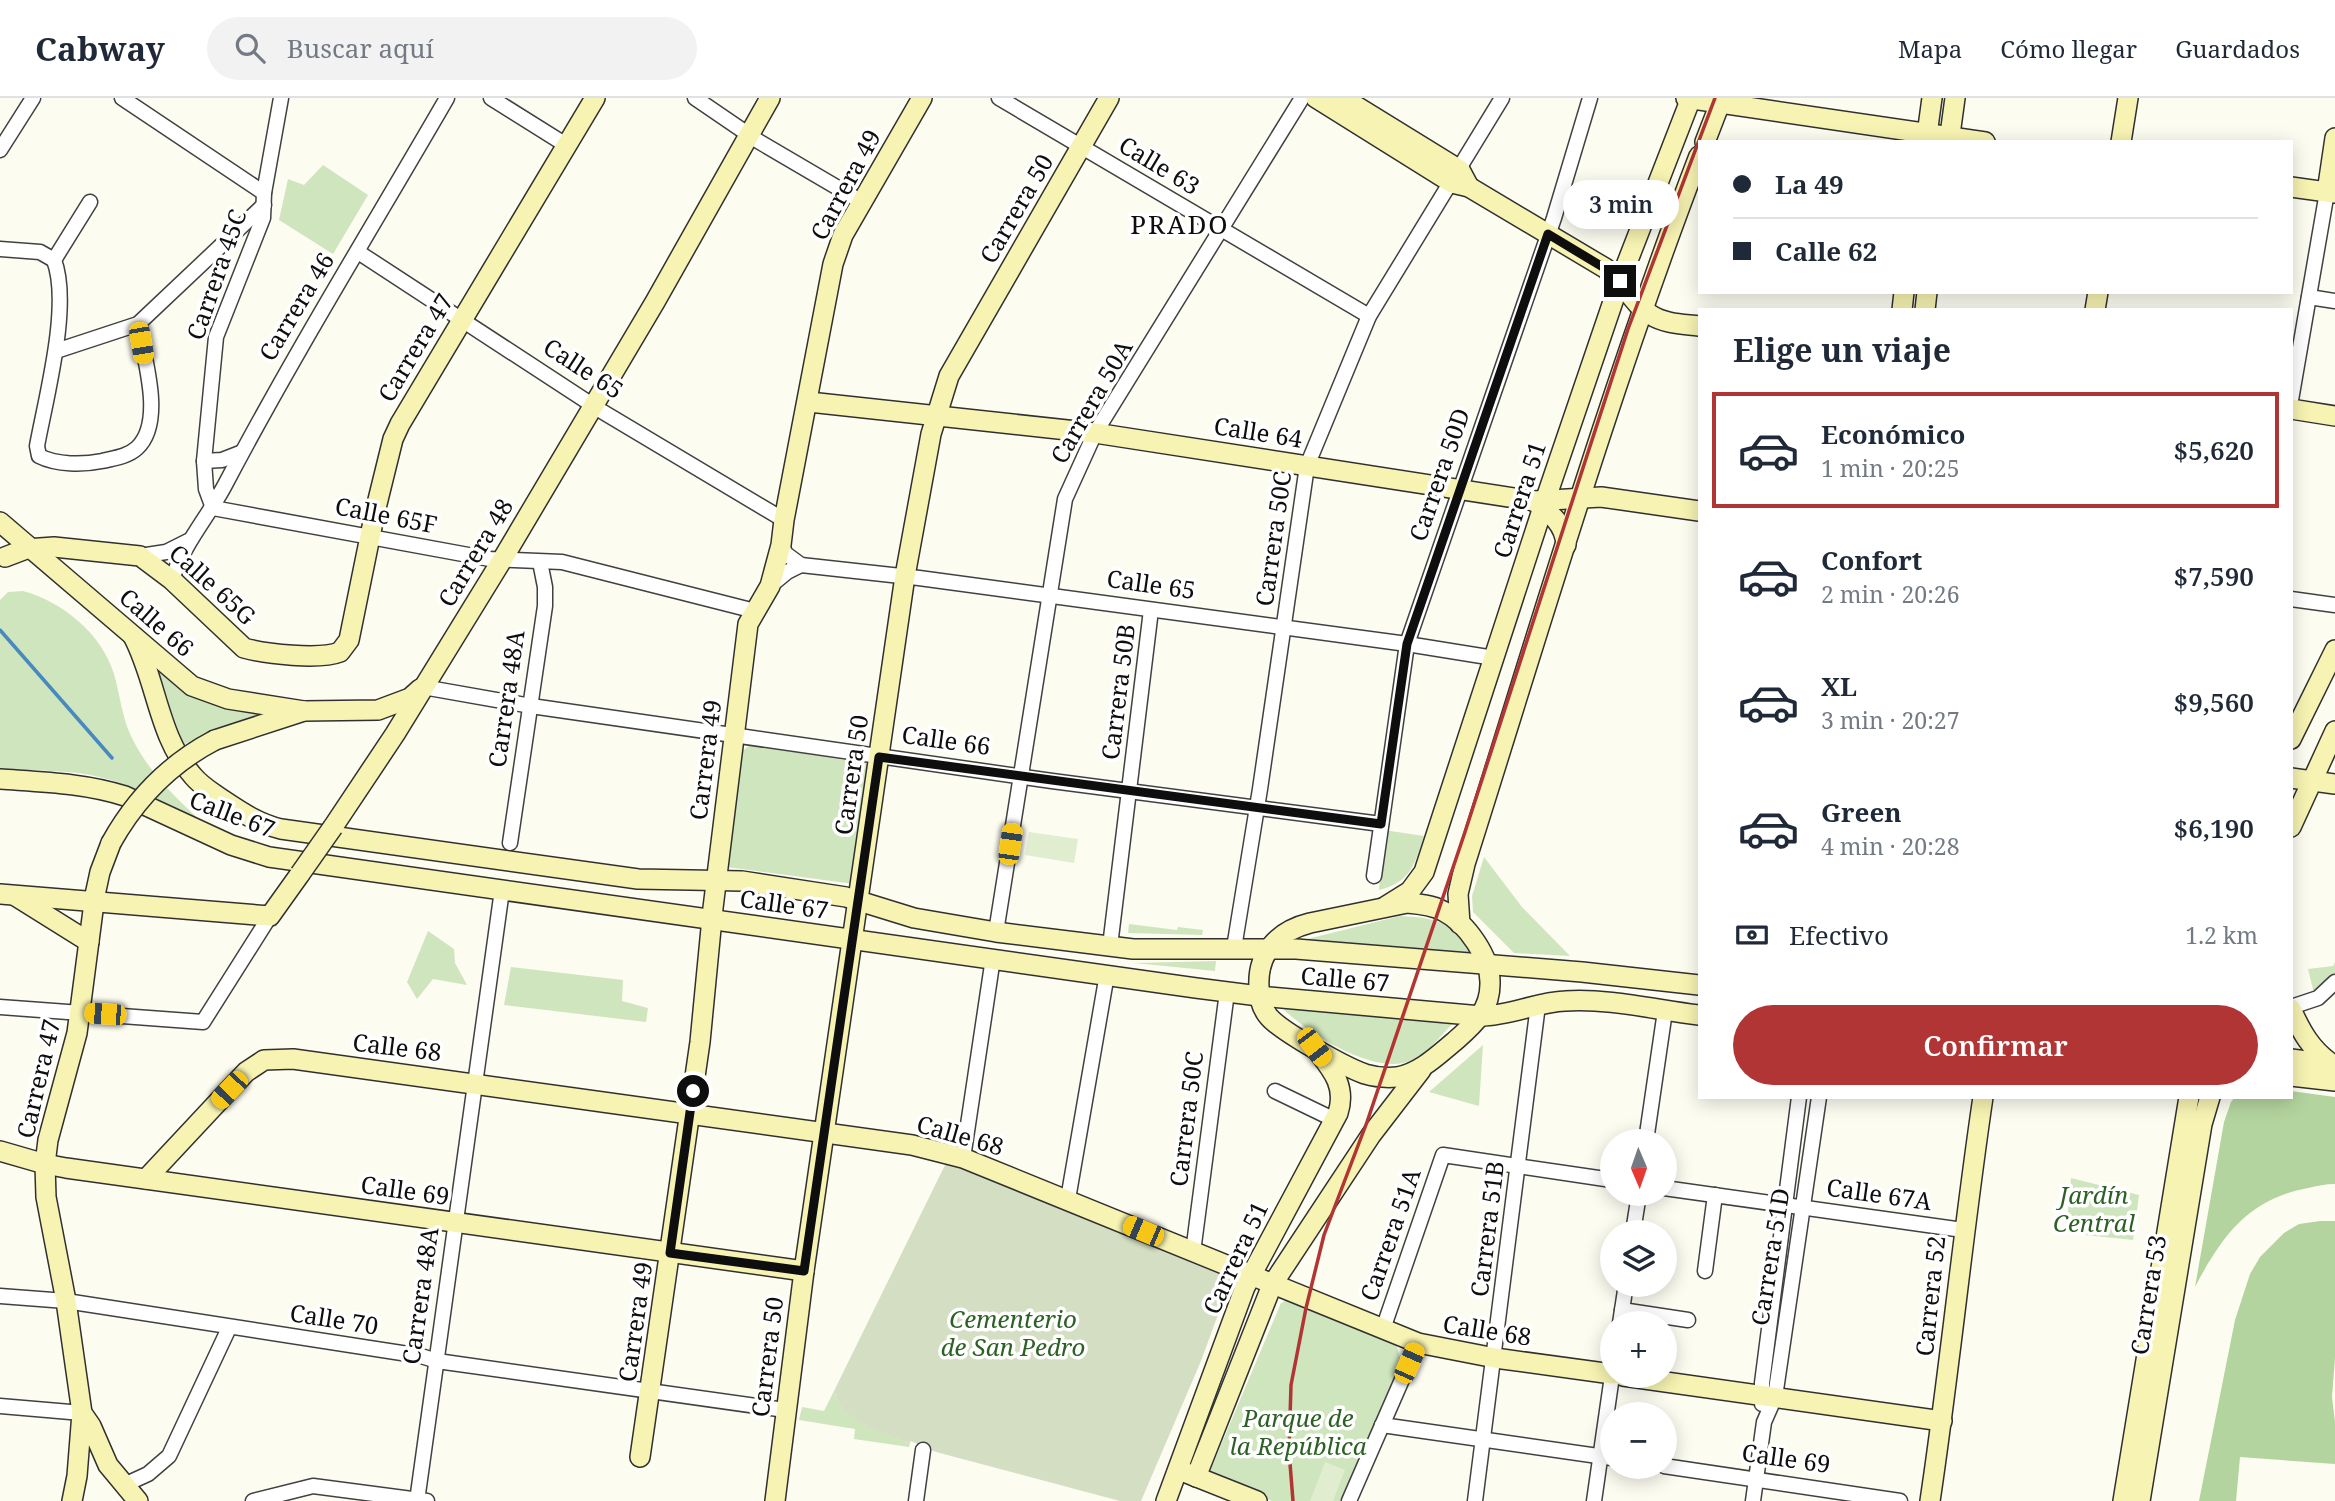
<!DOCTYPE html>
<html lang="es">
<meta charset="utf-8">
<style>
body{margin:0;font-family:"Noto Serif",serif;background:#f2f2f3;color:#1f2937;height:100vh;display:flex;flex-direction:column;font-size:26px;white-space:nowrap}
*{box-sizing:border-box;margin:0}
p{font-size:23px;color:#747a83}
.icon{flex:none;width:38px;height:38px;fill:none;stroke:currentColor;stroke-width:2;stroke-linecap:round;stroke-linejoin:round}
.map{position:relative;flex:1;overflow:hidden}
.details{position:absolute;left:1698px;top:210px;width:595px;height:791px;display:flex;flex-direction:column;background:#fff;border-radius:0px;box-shadow:0 4px 18px #0003}
.details>*{flex:none}
.top-card{position:absolute;left:1698px;top:42px;width:595px;height:154px;border-radius:0px;box-shadow:0 4px 18px #0003;display:grid;align-content:center;height:154px;padding:0 35px;background:#fff}
.needle{width:46px;rotate:178deg}
.buttons{position:absolute;left:1600px;top:1031px;display:grid;gap:14px}
.buttons a{display:grid;place-items:center;width:77px;height:77px;border-radius:50%;background:#fff;box-shadow:0 4px 18px #0003;font-size:35px}
.end{position:absolute;width:32px;height:32px;margin:-16px;border:9px solid #0e0e0e;background:#fff;box-shadow:0 0 0 4px #fff}
.from{border-radius:50%}
.bubble{position:absolute;height:49px;border-radius:24px;background:#fff;box-shadow:0 4px 18px #0003;font-size:23px;font-weight:600;line-height:49px;text-align:center}
.car{position:absolute;width:21px;height:42px;margin:-21px -10px;border-radius:9px;box-shadow:0 0 5px 2px #0007;background:linear-gradient(#f5c518 24%,#345 0 40%,#f5c518 0 76%,#345 0 86%,#f5c518 0)}
.top-card b{display:flex;align-items:center;gap:24px;height:66px;font-size:26px}
.top-card b+b{border-top:2px solid #e0e1e3}
.top-card i{width:18px;height:18px;background:#1f2937}
ul{padding:0;list-style:none}
li{display:flex;align-items:center;gap:21px;height:116px;margin:0 14px 10px;padding:0 21px;border:4px solid transparent;border-radius:0px}
li div{flex:1}
li b{display:block;font-size:26px}
li em{font-style:normal;font-weight:600}
li.current{border-color:#b03534}
li>.icon{width:63px;height:63px;stroke-width:1.5}
h2{padding:0 35px;font-size:32px;line-height:84px}
.pay{display:flex;align-items:center;gap:18px;height:77px;padding:0 35px;font-size:26px}
.pay p{margin-inline-start:auto}
.action{display:flex;gap:14px;margin-top:auto;padding:14px 35px}
.action a{flex:1;height:80px;border-radius:42px;background:#b03534;color:#fff;font-size:28px;font-weight:600;line-height:80px;text-align:center}
header{display:flex;align-items:center;gap:42px;box-sizing:border-box;height:98px;padding:0 35px;background:#fff;border-bottom:2px solid #e0e1e3}
header strong{font-size:33px}
nav{display:flex;gap:38px;margin-inline-start:auto;font-size:24px}
.search{width:490px;height:63px;background:#f2f2f3;display:flex;align-items:center;gap:18px;box-sizing:border-box;padding:0 24px;border-radius:38px;color:#747a83;font-size:26px}
.map>svg:first-child{display:block}
.green{fill:#cfe5bd}
.forest{fill:#b3d49e}
.cemetery{fill:#d4dec3}
.pitch{fill:#e0edce}
.lines{fill:none;stroke-linecap:round;stroke-linejoin:round}
.stream{stroke:#4889c0;stroke-width:3.5}
.street-casing{stroke:#414141;stroke-width:17}
.secondary-casing{stroke:#303030;stroke-width:22}
.street{stroke:#fff;stroke-width:14}
.secondary{stroke:#f7f3b2;stroke-width:19}
.rail{stroke:#b03534;stroke-width:3.5}
.secondary-bridge-casing{stroke:#303030;stroke-width:22;stroke-linecap:butt}
.secondary-bridge{stroke:#f7f3b2;stroke-width:19}
.route{stroke:#0e0e0e;stroke-width:9}
.labels{text-anchor:middle;stroke-width:7;stroke-linejoin:round;paint-order:stroke}
.street-label{font-size:24px;fill:#0e0e0e;stroke:#fff}
.park-label{font-size:24px;font-style:italic;fill:#2d6025;stroke:#fff}
.neighbourhood-label{font-size:26px;letter-spacing:2px;fill:#0e0e0e;stroke:#fff}
</style>
<header>
<strong>Cabway</strong>
<div class="search"><svg class="icon" aria-label="search" viewBox="0 0 24 24"><circle cx="10" cy="10" r="6"/><path d="M15 15l6 6"/></svg>Buscar aquí</div>
<nav><a>Mapa</a><a>Cómo llegar</a><a>Guardados</a></nav>
</header>
<div class="map">
<svg width="2335" height="1403" viewBox="0 0 2335 1403">
<rect width="100%" height="100%" fill="#fdfcf1"/>
<!-- green -->
<g class="green">
<polygon points="323,67 368,97 333,156 279,122 288,81 304,87"/>
<path d="M23,493C63,504 102,536 114,576C120,597 122,619 131,638C149,676 180,704 211,732C177,714 141,689 103,680C70,671 34,673 0,671V502L8,494Z"/>
<polygon points="151,567 269,616 182,647"/>
<polygon points="750,647 870,666 854,786 727,769 735,659"/>
<path d="M1384,732L1424,738C1415,766 1410,785 1379,792Z"/>
<polygon points="1484,759 1522,809 1570,858 1514,855 1473,814 1472,798"/>
<path d="M1400,818C1440,820 1452,824 1473,860L1295,844Z"/>
<polygon points="1129,826 1177,832 1178,829 1203,832 1202,837 1128,835"/>
<polygon points="428,833 454,851 455,865 467,887 433,881 417,901 407,884"/>
<polygon points="1216,863 1215,873 1134,865"/>
<polygon points="2335,864 2335,876 2314,895 2308,871 2333,868"/>
<polygon points="511,869 623,882 622,903 648,910 646,924 504,907"/>
<path d="M1279,907L1455,923C1442,936 1428,956 1410,963C1373,978 1304,933 1279,907Z"/>
<polygon points="1483,947 1479,1008 1429,994"/>
<polygon points="2071,1080 2139,1097 2133,1142 2066,1135"/>
<polygon points="1289,1201 1396,1245 1401,1263 1341,1403 1272,1403 1218,1382 1210,1373 1281,1205"/>
<path d="M835,1291C834,1322 885,1334 910,1345L909,1349L854,1341L855,1331L799,1322L802,1309L824,1313Z"/>
</g>
<!-- forest -->
<g class="forest">
<path d="M2291,993L2335,999V1086C2326,1086 2317,1088 2308,1090C2248,1101 2222,1138 2195,1189L2224,1024L2231,1004L2235,999H2291Z"/>
<polygon points="2320,1123 2335,1123 2335,1260 2332,1299 2335,1324 2335,1366 2240,1359 2236,1403 2199,1403 2235,1222 2250,1176 2260,1159 2284,1135 2299,1126"/>
</g>
<!-- cemetery -->
<path class="cemetery" d="M950,1065L1231,1181L1201,1263L1141,1403H1120L936,1354L911,1343L910,1345C884,1334 834,1322 835,1291L945,1067Z"/>
<!-- pitch -->
<g class="pitch">
<polygon points="1029,734 1078,741 1074,765 1025,757"/>
<polygon points="1325,1364 1345,1372 1333,1403 1310,1403"/>
</g>
<g class="lines">
<!-- stream -->
<polyline class="stream" points="0,532 112,660"/>
<!-- street casing -->
<g class="street-casing">
<g id="street">
<polyline points="122,0 264,95"/>
<polyline points="491,0 566,47"/>
<polyline points="695,0 758,43 862,104"/>
<polyline points="999,0 1369,218"/>
<polyline points="0,52 33,0"/>
<polyline points="0,151 40,154 54,162"/>
<polyline points="358,154 603,314 784,422"/>
<path d="M54,162C71,207 46,299 37,348L39,358C57,367 83,367 102,363C114,360 127,359 137,350C165,324 144,260 138,226"/>
<polyline points="54,162 90,104"/>
<polyline points="2309,199 2335,203"/>
<polyline points="56,253 138,226 264,107"/>
<polyline points="2291,302 2327,94"/>
<polyline points="204,363 222,362 240,355"/>
<polyline points="213,410 490,461 562,464 755,513"/>
<polyline points="213,410 206,391 204,363 216,239 263,120 264,95 281,0"/>
<polyline points="781,447 786,456 801,467 919,480 1407,546 1494,560"/>
<polyline points="140,458 166,454 188,443"/>
<path d="M172,482C183,446 209,418 226,385C295,254 373,128 447,0"/>
<polyline points="770,488 787,474 801,467"/>
<polyline points="2291,501 2335,507"/>
<polyline points="423,589 531,608 1052,683 1381,726"/>
<polyline points="510,745 545,508 545,489 540,464"/>
<polyline points="1374,778 1407,546 1554,120 1590,0"/>
<polyline points="996,834 1065,401 1095,335 1302,0"/>
<polyline points="1110,848 1151,512"/>
<polyline points="1234,850 1260,691 1307,368 1369,218 1502,0"/>
<polyline points="0,909 203,924 270,818"/>
<polyline points="2291,909 2318,900 2335,884"/>
<polyline points="1275,993 1335,1022"/>
<polyline points="1646,1043 1665,913"/>
<polyline points="963,1060 993,860"/>
<polyline points="1664,1090 1963,1132"/>
<polyline points="1068,1101 1107,876"/>
<polyline points="1633,1134 1639,1096"/>
<polyline points="1193,1154 1227,894"/>
<polyline points="1705,1173 1715,1097"/>
<polyline points="0,1198 66,1203 421,1258 437,1263 785,1312"/>
<polyline points="1622,1212 1688,1222"/>
<polyline points="1620,1225 1626,1186"/>
<polyline points="1383,1231 1443,1057 1612,1082"/>
<polyline points="1762,1306 1762,1285 1799,999"/>
<polyline points="0,1308 82,1315"/>
<polyline points="1382,1327 1612,1360"/>
<polyline points="1664,1368 1900,1403"/>
<polyline points="124,1387 148,1376 169,1358 229,1230"/>
<polyline points="253,1403 313,1388 427,1403"/>
<polyline points="417,1403 502,792"/>
<polyline points="916,1403 923,1352"/>
<polyline points="1349,1403 1418,1245"/>
<polyline points="1475,1403 1538,907"/>
<polyline points="1594,1403 1612,1278"/>
<polyline points="1753,1403 1764,1324 1775,1299 1819,999"/>
</g>
</g>
<!-- secondary casing -->
<g class="secondary-casing">
<g id="secondary">
<path d="M1316,0L1452,85L1469,89L1605,170C1623,182 1632,206 1651,217C1665,226 1684,226 1699,228"/>
<polyline points="1343,0 1460,72 1469,89"/>
<polyline points="1686,0 1985,44"/>
<polyline points="1705,44 1722,0"/>
<polyline points="1926,44 1932,0"/>
<polyline points="1949,44 1955,0"/>
<polyline points="2121,44 2128,0"/>
<polyline points="2291,89 2335,95"/>
<polyline points="2327,94 2335,40"/>
<polyline points="1902,212 1904,194"/>
<polyline points="1925,212 1927,194"/>
<polyline points="2095,212 2098,194"/>
<polyline points="809,304 1095,335 1534,403 1601,399 1699,413"/>
<polyline points="2291,311 2335,318"/>
<path d="M1534,403C1550,415 1565,426 1566,447"/>
<polyline points="0,424 192,588 228,601 304,613"/>
<path d="M5,459L26,451L54,449L140,458L172,482L244,550C266,556 319,562 340,554L349,542L375,414L393,341L400,326L595,0"/>
<path d="M133,538C157,583 158,639 193,678C201,688 212,694 223,702C241,714 259,726 281,731L638,781L742,783L846,799L914,820L996,834L1133,851H1296L1582,874L1699,887"/>
<polyline points="2291,641 2335,552"/>
<polyline points="215,642 304,613 378,612 410,600 420,591"/>
<polyline points="2291,680 2335,686"/>
<path d="M0,681C42,684 85,685 125,698L231,747L269,759L1196,890L1259,898L1481,918C1510,918 1537,904 1565,903C1609,900 1656,912 1699,917"/>
<polyline points="333,729 395,636 502,462 655,204 770,0"/>
<polyline points="2291,729 2335,633"/>
<polyline points="111,745 100,774 95,797 77,935 48,1042 45,1066 46,1099 66,1203 82,1315 91,1328 108,1367 138,1403"/>
<polyline points="0,796 270,818 300,776"/>
<polyline points="17,799 89,844"/>
<path d="M1407,805C1419,806 1432,807 1443,813C1467,825 1491,860 1490,886C1490,913 1473,927 1455,943C1438,957 1420,975 1397,979C1386,980 1375,979 1365,976C1345,969 1282,934 1269,919C1261,910 1259,900 1259,889C1257,855 1278,833 1310,825Z"/>
<polyline points="1386,808 1410,793 1424,774 1543,409 1620,183 1691,0"/>
<path d="M1460,826L1458,796L1465,766C1540,529 1610,290 1699,58"/>
<path d="M2291,911C2301,933 2311,952 2332,966"/>
<polyline points="2291,961 2330,966"/>
<polyline points="2291,978 2335,983"/>
<polyline points="0,1053 45,1066 66,1070 804,1173"/>
<path d="M146,1081L246,974L264,962L293,961C500,988 705,1020 912,1047L963,1060L1418,1245L1495,1260L1612,1276"/>
<polyline points="1623,1278 1942,1323"/>
<polyline points="640,1359 700,944 713,810 748,526 770,488 781,447 784,422 833,166 843,137 922,0"/>
<polyline points="1184,1374 1257,1403"/>
<polyline points="1196,1379 1272,1187 1371,1037 1421,972"/>
<polyline points="72,1403 77,1378 82,1315"/>
<polyline points="775,1403 804,1173 905,478 931,336 949,278 1109,0"/>
<path d="M1166,1403L1245,1189L1338,1015C1346,990 1334,974 1319,955"/>
<path d="M1930,1403C1950,1269 1963,1134 1983,999"/>
<polyline points="2123,1403 2189,999"/>
<polyline points="2140,1403 2202,1026 2210,999"/>
</g>
</g>
<!-- street -->
<use href="#street" class="street"/>
<!-- secondary -->
<use href="#secondary" class="secondary"/>
<!-- rail -->
<polyline class="rail" points="1293,1403 1289,1353 1291,1287 1306,1210 1324,1137 1367,1024 1465,734 1628,231 1715,0"/>
<!-- secondary-bridge casing -->
<g class="secondary-bridge-casing">
<g id="secondary-bridge">
<path d="M111,745C136,700 169,666 215,642"/>
<polyline points="300,776 333,729"/>
</g>
</g>
<!-- secondary-bridge -->
<use href="#secondary-bridge" class="secondary-bridge"/>
</g>
<g class="lines">
<!-- route -->
<polyline class="route" points="693,993 670,1155 804,1173 879,659 1381,726 1407,546 1548,136 1611,174 1620,183"/>
</g>
<g class="labels">
<!-- street labels -->
<g class="street-label">
<text transform="translate(1159 68) rotate(31)" y="8">Calle 63</text>
<text transform="translate(846 87) rotate(-62)" y="8">Carrera 49</text>
<text transform="translate(1017 111) rotate(-60)" y="8">Carrera 50</text>
<text transform="translate(217 177) rotate(-71)" y="8">Carrera 45C</text>
<text transform="translate(297 209) rotate(-59)" y="8">Carrera 46</text>
<text transform="translate(416 250) rotate(-59)" y="8">Carrera 47</text>
<text transform="translate(583 271) rotate(33)" y="8">Calle 65</text>
<text transform="translate(1092 304) rotate(-60)" y="8">Carrera 50A</text>
<text transform="translate(1258 335) rotate(9)" y="8">Calle 64</text>
<text transform="translate(1440 377) rotate(-71)" y="8">Carrera 50D</text>
<text transform="translate(1520 402) rotate(-72)" y="8">Carrera 51</text>
<text transform="translate(386 418) rotate(11)" y="8">Calle 65F</text>
<text transform="translate(1274 441) rotate(-82)" y="8">Carrera 50C</text>
<text transform="translate(476 455) rotate(-59)" y="8">Carrera 48</text>
<text transform="translate(212 487) rotate(42)" y="8">Calle 65G</text>
<text transform="translate(1151 487) rotate(8)" y="8">Calle 65</text>
<text transform="translate(156 525) rotate(41)" y="8">Calle 66</text>
<text transform="translate(1119 594) rotate(-83)" y="8">Carrera 50B</text>
<text transform="translate(507 601) rotate(-82)" y="8">Carrera 48A</text>
<text transform="translate(946 643) rotate(8)" y="8">Calle 66</text>
<text transform="translate(706 662) rotate(-83)" y="8">Carrera 49</text>
<text transform="translate(852 677) rotate(-82)" y="8">Carrera 50</text>
<text transform="translate(232 717) rotate(21)" y="8">Calle 67</text>
<text transform="translate(784 807) rotate(8)" y="8">Calle 67</text>
<text transform="translate(1345 882) rotate(5)" y="8">Calle 67</text>
<text transform="translate(397 950) rotate(7)" y="8">Calle 68</text>
<text transform="translate(39 981) rotate(-77)" y="8">Carrera 47</text>
<text transform="translate(1187 1021) rotate(-83)" y="8">Carrera 50C</text>
<text transform="translate(960 1038) rotate(16)" y="8">Calle 68</text>
<text transform="translate(405 1093) rotate(8)" y="8">Calle 69</text>
<text transform="translate(1879 1097) rotate(8)" y="8">Calle 67A</text>
<text transform="translate(1488 1131) rotate(-83)" y="8">Carrera 51B</text>
<text transform="translate(1391 1137) rotate(-71)" y="8">Carrera 51A</text>
<text transform="translate(1771 1159) rotate(-81)" y="8">Carrera 51D</text>
<text transform="translate(1236 1160) rotate(-65)" y="8">Carrera 51</text>
<text transform="translate(2149 1197) rotate(-81)" y="8">Carrera 53</text>
<text transform="translate(421 1198) rotate(-82)" y="8">Carrera 48A</text>
<text transform="translate(1931 1198) rotate(-84)" y="8">Carrera 52</text>
<text transform="translate(334 1222) rotate(9)" y="8">Calle 70</text>
<text transform="translate(636 1224) rotate(-82)" y="8">Carrera 49</text>
<text transform="translate(1487 1233) rotate(9)" y="8">Calle 68</text>
<text transform="translate(768 1259) rotate(-83)" y="8">Carrera 50</text>
<text transform="translate(1786 1361) rotate(8)" y="8">Calle 69</text>
</g>
<!-- park labels -->
<g class="park-label">
<text x="2094" y="1106">Jardín<tspan x="2094" dy="28">Central</tspan></text>
<text x="1013" y="1230">Cementerio<tspan x="1013" dy="28">de San Pedro</tspan></text>
<text x="1298" y="1329">Parque de<tspan x="1298" dy="28">la República</tspan></text>
</g>
<!-- neighbourhood labels -->
<g class="neighbourhood-label">
<text x="1180" y="136">PRADO</text>
</g>
</g>
</svg>
<div class="buttons">
<a><svg class="needle" viewBox="-14 -14 28 28"><path d="M0-13l5 13h-10z" fill="#e53935"/><path d="M0 13l5-13h-10z" fill="#747a83"/></svg></a>
<a><svg class="icon" aria-label="layers" viewBox="0 0 24 24"><path d="M12 4l9 5-9 5-9-5zM3 14l9 5 9-5"/></svg></a>
<a>+</a>
<a>−</a>
</div>
<i class="end from" style="left:693px;top:993px"></i>
<i class="end" style="left:1620px;top:183px"></i>
<div class="bubble" style="left:1563px;top:82px;width:116px">3 min</div>
<i class="car" style="left:141px;top:245px;rotate:170deg"></i>
<i class="car" style="left:1010px;top:746px;rotate:8deg"></i>
<i class="car" style="left:105px;top:916px;rotate:274deg"></i>
<i class="car" style="left:1314px;top:949px;rotate:143deg"></i>
<i class="car" style="left:229px;top:992px;rotate:223deg"></i>
<i class="car" style="left:1143px;top:1133px;rotate:293deg"></i>
<i class="car" style="left:1409px;top:1265px;rotate:24deg"></i>
<div class="top-card">
<b><i class="from"></i>La 49</b>
<b><i></i>Calle 62</b>
</div>
<section class="details">
<h2>Elige un viaje</h2>
<ul>
<li class="current"><svg class="icon" aria-label="car" viewBox="0 0 24 24"><path d="M5 17H2v-5l4-1 3-4h7l3 4 3 1v5h-3M9 17h6M6 11h13"/><circle cx="7" cy="17" r="2"/><circle cx="17" cy="17" r="2"/></svg><div><b>Económico</b><p>1 min · 20:25</p></div><em>$5,620</em></li>
<li><svg class="icon" aria-label="car" viewBox="0 0 24 24"><path d="M5 17H2v-5l4-1 3-4h7l3 4 3 1v5h-3M9 17h6M6 11h13"/><circle cx="7" cy="17" r="2"/><circle cx="17" cy="17" r="2"/></svg><div><b>Confort</b><p>2 min · 20:26</p></div><em>$7,590</em></li>
<li><svg class="icon" aria-label="car" viewBox="0 0 24 24"><path d="M5 17H2v-5l4-1 3-4h7l3 4 3 1v5h-3M9 17h6M6 11h13"/><circle cx="7" cy="17" r="2"/><circle cx="17" cy="17" r="2"/></svg><div><b>XL</b><p>3 min · 20:27</p></div><em>$9,560</em></li>
<li><svg class="icon" aria-label="car" viewBox="0 0 24 24"><path d="M5 17H2v-5l4-1 3-4h7l3 4 3 1v5h-3M9 17h6M6 11h13"/><circle cx="7" cy="17" r="2"/><circle cx="17" cy="17" r="2"/></svg><div><b>Green</b><p>4 min · 20:28</p></div><em>$6,190</em></li>
</ul>
<div class="pay"><svg class="icon" aria-label="cash" viewBox="0 0 24 24"><path d="M3 7h18v10H3z"/><circle cx="12" cy="12" r="2"/></svg>Efectivo<p>1.2 km</p></div>
<div class="action"><a>Confirmar</a></div>
</section>
</div>
